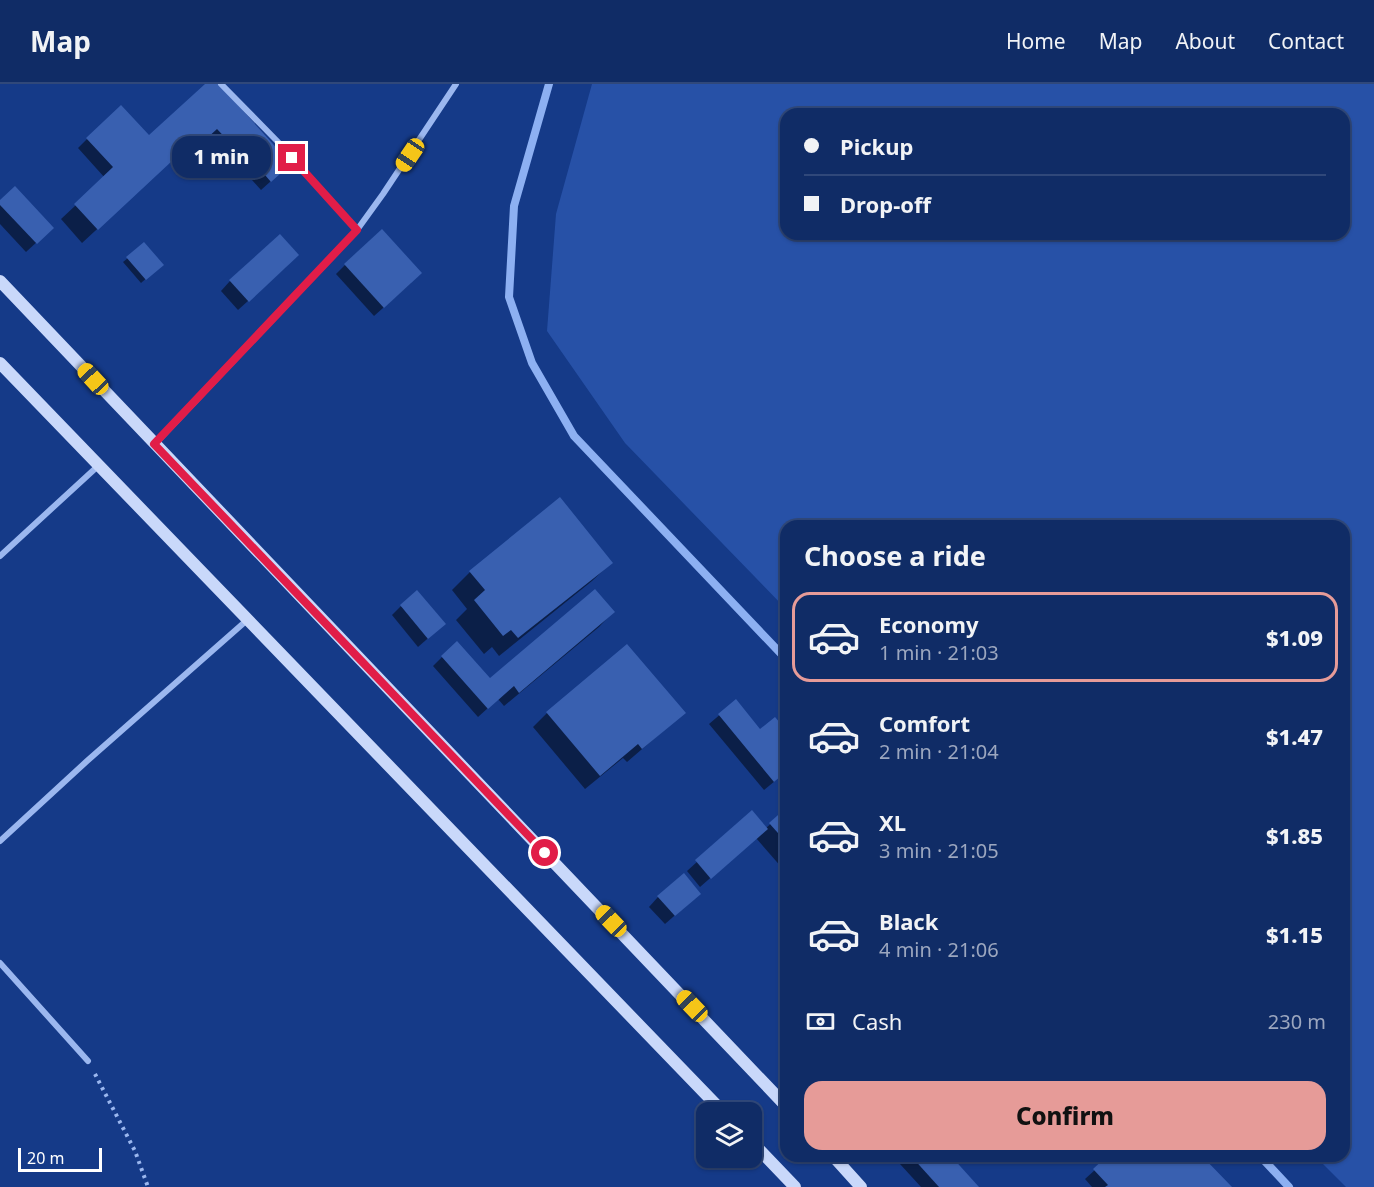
<!DOCTYPE html>
<meta charset="utf-8">
<style>
body{margin:0;font-family:"Noto Sans",sans-serif;background:#19346c;color:#f1f3f6;height:100vh;display:flex;flex-direction:column;font-size:22px;white-space:nowrap}
*{box-sizing:border-box;margin:0}
p{font-size:20px;color:#9ca7bf}
.icon{flex:none;width:33px;height:33px;fill:none;stroke:currentColor;stroke-width:2;stroke-linecap:round;stroke-linejoin:round}
.map{position:relative;flex:1;overflow:hidden}
.sheet{position:absolute;left:780px;top:436px;width:570px;height:642px;display:flex;flex-direction:column;background:#102c66;border-radius:18px;box-shadow:0 2px 4px #0004,0 0 0 2px #30487a}
.sheet>*{flex:none}
.top-card{position:absolute;left:780px;top:24px;width:570px;height:132px;border-radius:18px;box-shadow:0 2px 4px #0004,0 0 0 2px #30487a;display:grid;align-content:center;height:132px;padding:0 24px;background:#102c66}
.buttons{position:absolute;left:696px;top:1018px;display:grid;gap:12px}
.buttons a{display:grid;place-items:center;width:66px;height:66px;border-radius:12px;background:#102c66;box-shadow:0 2px 4px #0004,0 0 0 2px #30487a;font-size:30px}
.scale{position:absolute;left:18px;bottom:15px;width:84px;box-sizing:border-box;padding-left:6px;border:3px solid #fff;border-top:0;font-size:16px;line-height:21px;white-space:nowrap;color:#fff;-webkit-text-stroke:4px #153a88;paint-order:stroke}
.end{position:absolute;width:27px;height:27px;margin:-14px;border:8px solid #e11d48;background:#fff;box-shadow:0 0 0 3px #fff}
.from{border-radius:50%}
.bubble{position:absolute;height:42px;border-radius:18px;background:#102c66;box-shadow:0 2px 4px #0004,0 0 0 2px #30487a;font-size:20px;font-weight:800;line-height:42px;text-align:center}
.car{position:absolute;width:18px;height:36px;margin:-18px -9px;border-radius:8px;box-shadow:0 0 4px 2px #0007;background:linear-gradient(#f5c518 24%,#345 0 40%,#f5c518 0 76%,#345 0 86%,#f5c518 0)}
.top-card b{display:flex;align-items:center;gap:21px;height:57px;font-size:22px}
.top-card b+b{border-top:2px solid #30487a}
.top-card i{width:15px;height:15px;background:#f1f3f6}
ul{padding:0;list-style:none}
li{display:flex;align-items:center;gap:18px;height:90px;margin:0 12px 9px;padding:0 12px;border:3px solid transparent;border-radius:18px}
li div{flex:1}
li b{display:block;font-size:22px}
li em{font-style:normal;font-weight:800}
li.on{border-color:#e69b98}
li>.icon{width:54px;height:54px;stroke-width:1.5}
h2{padding:0 24px;font-size:27px;line-height:72px}
.pay{display:flex;align-items:center;gap:15px;height:66px;padding:0 24px;font-size:22px}
.pay p{margin-inline-start:auto}
.cta{display:flex;gap:12px;margin-top:auto;padding:12px 24px}
.cta a{flex:1;height:69px;border-radius:18px;background:#e69b98;color:#111;font-size:24px;font-weight:800;line-height:69px;text-align:center}
header{display:flex;align-items:center;gap:36px;box-sizing:border-box;height:84px;padding:0 30px;background:#102c66;border-bottom:2px solid #30487a}
header strong{font-size:28px}
nav{display:flex;gap:33px;margin-inline-start:auto;font-size:21px}
.map>svg:first-child{display:block}
.green{fill:#2751a7;fill-rule:evenodd}
.shadow{fill:#0007}
.lines{fill:none;stroke-linecap:round;stroke-linejoin:round}
.stream{stroke:#8db0f2;stroke-width:8}
.building{fill:#3960b0}
.path{stroke:#9bb7ef;stroke-width:4;stroke-dasharray:3 4.5;stroke-linecap:butt}
.street{stroke:#9bb7ef;stroke-width:6}
.secondary{stroke:#c9d8fa;stroke-width:12}
.route{stroke:#e11d48;stroke-width:8}
</style>
<header>
<strong>Map</strong>
<nav><a>Home</a><a>Map</a><a>About</a><a>Contact</a></nav>
</header>
<div class="map">
<svg width="1374" height="1103" viewBox="0 0 1374 1103">
<rect width="100%" height="100%" fill="#153a88"/>
<!-- green -->
<path class="green" d="M592,0H1374V1103H1346L1316,1073L1344,1072V442H786V525L625,359L547,247L556,130ZM786,30H1344V150H786Z"/>
<!-- shadow -->
<g class="shadow">
<polygon points="207,0 217,0 280,89 261,106 229,70 220,78 202,58 177,81 172,76 82,159 61,135 105,94 78,64 87,55 137,64"/>
<polygon points="0,118 52,144 26,168 0,140"/>
<polygon points="128,174 157,185 141,199 123,178"/>
<polygon points="288,181 238,226 221,207 230,197"/>
<polygon points="345,181 411,199 374,232 336,190"/>
<polygon points="611,479 592,497 499,572 492,563 484,570 456,536 467,525 452,506 470,488"/>
<polygon points="401,522 434,549 418,563 392,531"/>
<polygon points="613,528 599,543 504,622 498,615 478,633 433,582 442,573 490,596"/>
<polygon points="736,617 760,647 786,648 786,688 764,706 709,640"/>
<polygon points="547,629 684,629 627,678 623,674 585,705 533,643"/>
<polygon points="786,726 786,783 783,785 756,754 700,803 687,787 752,728 766,744"/>
<polygon points="658,813 689,819 665,840 649,823"/>
<polygon points="908,1072 955,1072 951,1076 976,1103 921,1103 900,1080"/>
<polygon points="1104,1072 1131,1072 1135,1077 1230,1103 1092,1103 1085,1095 1107,1075"/>
</g>
<g class="lines">
<!-- stream -->
<g class="stream">
<polyline points="549,0 514,122 509,213 532,279 574,352 786,575"/>
<polyline points="1260,1072 1289,1103"/>
</g>
</g>
<!-- building -->
<g class="building">
<polygon points="205,0 219,0 291,80 271,98 239,61 236,65 217,45 192,68 187,63 98,146 74,120 113,83 86,54 121,21 149,51"/>
<polygon points="15,102 54,144 37,160 0,121 0,116"/>
<polygon points="382,145 422,189 384,224 344,180"/>
<polygon points="280,150 299,171 249,218 229,196"/>
<polygon points="144,158 164,181 146,196 126,173"/>
<polygon points="560,413 613,479 518,554 511,546 503,552 474,516 485,506 469,487"/>
<polygon points="595,505 615,528 519,609 514,602 488,625 441,572 457,557 490,594"/>
<polygon points="417,506 446,540 428,555 400,521"/>
<polygon points="627,560 686,629 642,665 638,660 600,692 546,628"/>
<polygon points="736,615 760,645 775,633 786,646 786,688 774,698 718,630"/>
<polygon points="786,724 786,758 769,739"/>
<polygon points="752,726 768,745 711,795 695,776"/>
<polygon points="684,789 701,810 675,832 657,812"/>
<polygon points="911,1072 951,1072 979,1103 939,1103"/>
<polygon points="1107,1072 1133,1072 1135,1075 1138,1072 1202,1072 1232,1103 1105,1103 1108,1101 1093,1085"/>
</g>
<g class="lines">
<!-- path -->
<polyline class="path" points="95,990 135,1067 148,1103"/>
<!-- street -->
<g class="street">
<polyline points="221,0 279,59 357,146"/>
<polyline points="155,360 357,146 383,110 456,0"/>
<polyline points="0,472 98,382"/>
<polyline points="0,757 87,677 246,537"/>
<polyline points="0,879 88,977"/>
</g>
<!-- secondary -->
<g class="secondary">
<polyline points="0,197 786,1022"/>
<polyline points="0,279 724,1029"/>
<polyline points="752,1058 795,1103"/>
<polyline points="833,1072 861,1103"/>
</g>
</g>
<g class="lines">
<!-- route -->
<polyline class="route" points="292,74 357,146 154,360 545,769"/>
</g>
</svg>
<div class="buttons">
<a><svg class="icon" aria-label="layers" viewBox="0 0 24 24"><path d="M12 4l9 5-9 5-9-5zM3 14l9 5 9-5"/></svg></a>
</div>
<div class="scale">20 m</div>
<i class="end from" style="left:545px;top:769px"></i>
<i class="end" style="left:292px;top:74px"></i>
<div class="bubble" style="left:172px;top:52px;width:99px">1 min</div>
<i class="car" style="left:410px;top:71px;rotate:214deg"></i>
<i class="car" style="left:93px;top:295px;rotate:317deg"></i>
<i class="car" style="left:611px;top:837px;rotate:316deg"></i>
<i class="car" style="left:692px;top:922px;rotate:316deg"></i>
<div class="top-card">
<b><i class="from"></i>Pickup</b>
<b><i></i>Drop-off</b>
</div>
<section class="sheet">
<h2>Choose a ride</h2>
<ul>
<li class="on"><svg class="icon" aria-label="car" viewBox="0 0 24 24"><path d="M5 17H2v-5l4-1 3-4h7l3 4 3 1v5h-3M9 17h6M6 11h13"/><circle cx="7" cy="17" r="2"/><circle cx="17" cy="17" r="2"/></svg><div><b>Economy</b><p>1 min · 21:03</p></div><em>$1.09</em></li>
<li><svg class="icon" aria-label="car" viewBox="0 0 24 24"><path d="M5 17H2v-5l4-1 3-4h7l3 4 3 1v5h-3M9 17h6M6 11h13"/><circle cx="7" cy="17" r="2"/><circle cx="17" cy="17" r="2"/></svg><div><b>Comfort</b><p>2 min · 21:04</p></div><em>$1.47</em></li>
<li><svg class="icon" aria-label="car" viewBox="0 0 24 24"><path d="M5 17H2v-5l4-1 3-4h7l3 4 3 1v5h-3M9 17h6M6 11h13"/><circle cx="7" cy="17" r="2"/><circle cx="17" cy="17" r="2"/></svg><div><b>XL</b><p>3 min · 21:05</p></div><em>$1.85</em></li>
<li><svg class="icon" aria-label="car" viewBox="0 0 24 24"><path d="M5 17H2v-5l4-1 3-4h7l3 4 3 1v5h-3M9 17h6M6 11h13"/><circle cx="7" cy="17" r="2"/><circle cx="17" cy="17" r="2"/></svg><div><b>Black</b><p>4 min · 21:06</p></div><em>$1.15</em></li>
</ul>
<div class="pay"><svg class="icon" aria-label="cash" viewBox="0 0 24 24"><path d="M3 7h18v10H3z"/><circle cx="12" cy="12" r="2"/></svg>Cash<p>230 m</p></div>
<div class="cta"><a>Confirm</a></div>
</section>
</div>
